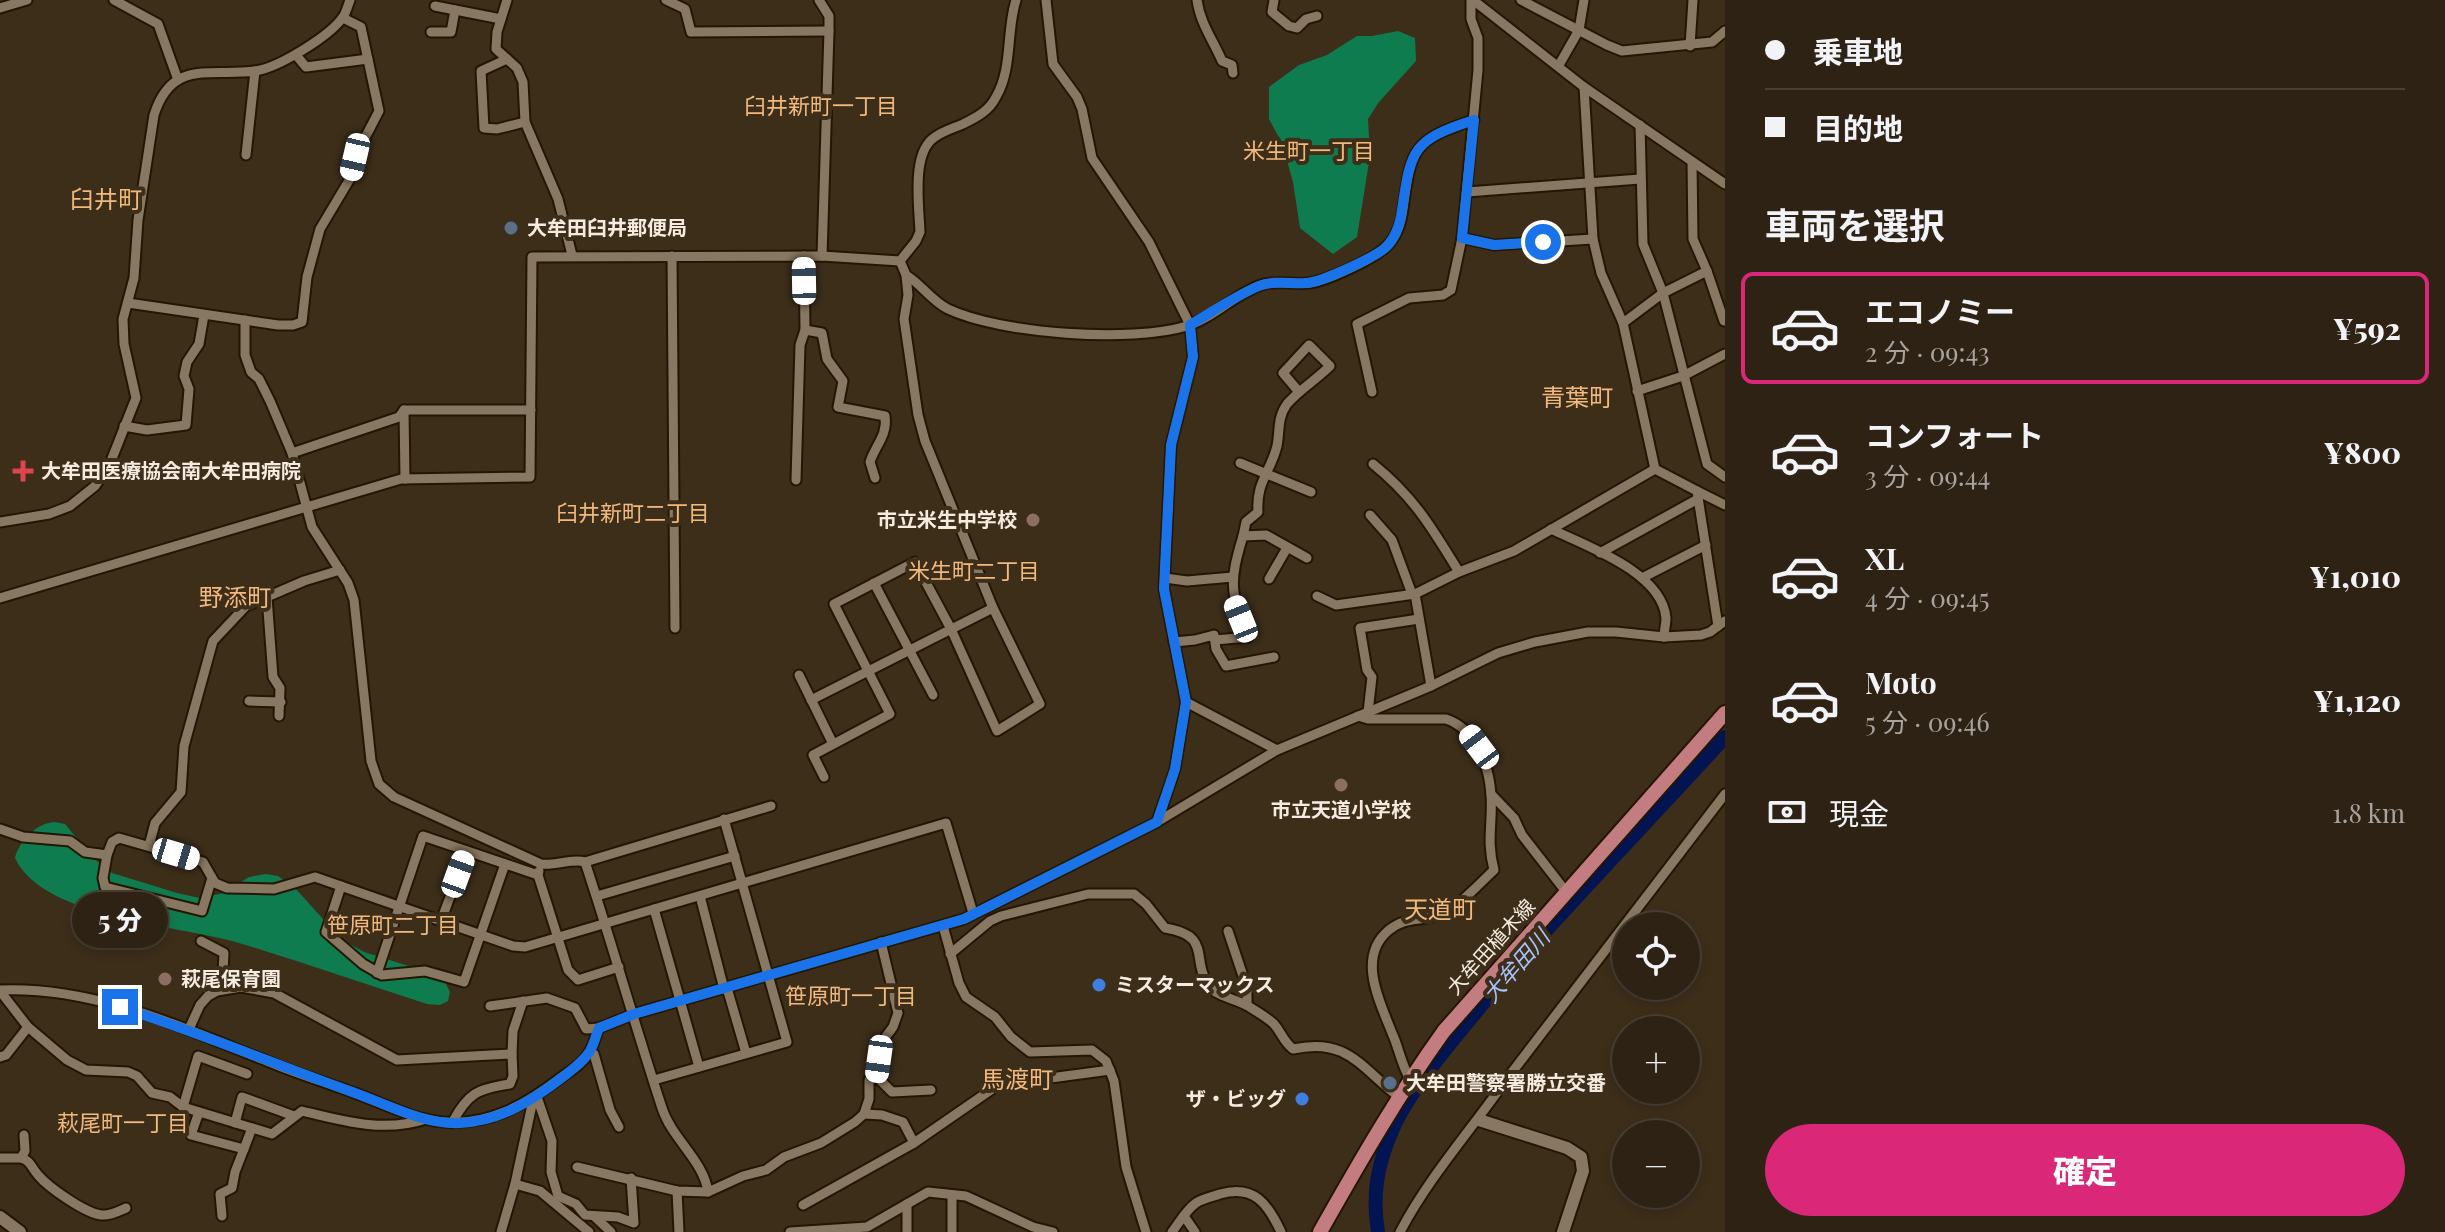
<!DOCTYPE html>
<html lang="ja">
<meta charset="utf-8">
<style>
body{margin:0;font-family:"Playfair Display","Noto Sans JP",serif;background:#362a1d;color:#f1f3f6;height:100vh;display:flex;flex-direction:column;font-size:30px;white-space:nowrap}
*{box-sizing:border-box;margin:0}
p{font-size:26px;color:#a7a4a0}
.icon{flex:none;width:44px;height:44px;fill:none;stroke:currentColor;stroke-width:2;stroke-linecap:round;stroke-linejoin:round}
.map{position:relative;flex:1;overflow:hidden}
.sheet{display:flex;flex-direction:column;background:#2e2214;width:720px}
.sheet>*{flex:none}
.banner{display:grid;align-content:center;height:176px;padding:0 40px;background:#2e2214}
.buttons{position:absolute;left:1612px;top:912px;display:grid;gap:16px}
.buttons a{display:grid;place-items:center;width:88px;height:88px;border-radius:50%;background:#2e2214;box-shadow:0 4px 12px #0003,0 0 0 2px #493f34;font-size:40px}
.end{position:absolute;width:36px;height:36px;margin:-18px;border:10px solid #1a73e8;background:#fff;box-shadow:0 0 0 4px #fff}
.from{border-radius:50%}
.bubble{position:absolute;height:56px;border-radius:28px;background:#2e2214;box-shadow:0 4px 12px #0003,0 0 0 2px #493f34;font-size:26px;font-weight:800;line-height:56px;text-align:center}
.car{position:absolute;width:24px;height:48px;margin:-24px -12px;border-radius:10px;box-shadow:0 0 6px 2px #0007;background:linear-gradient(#fff 24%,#345 0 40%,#fff 0 76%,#345 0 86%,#fff 0)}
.banner b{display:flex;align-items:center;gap:28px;height:76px;font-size:30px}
.banner b+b{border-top:2px solid #493f34}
.banner i{width:20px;height:20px;background:#f1f3f6}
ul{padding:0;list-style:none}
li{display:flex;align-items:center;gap:24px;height:112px;margin:0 16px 12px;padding:0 24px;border:4px solid transparent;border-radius:12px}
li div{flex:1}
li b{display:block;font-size:30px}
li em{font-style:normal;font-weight:800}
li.active{border-color:#db2777}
li>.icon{width:72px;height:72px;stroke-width:1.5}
h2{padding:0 40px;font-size:36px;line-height:96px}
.pay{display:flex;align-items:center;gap:20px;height:88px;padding:0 40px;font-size:30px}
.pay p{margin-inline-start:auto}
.cta{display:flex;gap:16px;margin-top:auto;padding:16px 40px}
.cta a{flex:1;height:92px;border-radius:48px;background:#db2777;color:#fff;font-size:32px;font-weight:800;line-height:92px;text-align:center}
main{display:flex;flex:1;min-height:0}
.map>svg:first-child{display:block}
.forest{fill:#0f7c4f}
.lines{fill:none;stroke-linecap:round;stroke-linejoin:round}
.river{stroke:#031452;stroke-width:14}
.street-casing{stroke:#231603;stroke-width:13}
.secondary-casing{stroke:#231603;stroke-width:16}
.primary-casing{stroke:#231603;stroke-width:18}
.street{stroke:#887761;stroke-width:9}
.secondary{stroke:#887761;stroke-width:12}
.primary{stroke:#c37d81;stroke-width:14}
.route{stroke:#1a73e8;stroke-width:10}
.service-dot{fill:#5c6f8a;stroke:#3d2e1a;stroke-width:3}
.health-dot{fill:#e0444e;stroke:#3d2e1a;stroke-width:3}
.education-dot{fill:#8d6e63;stroke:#3d2e1a;stroke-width:3}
.shop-dot{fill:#3f7fe0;stroke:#3d2e1a;stroke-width:3}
.labels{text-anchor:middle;stroke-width:8;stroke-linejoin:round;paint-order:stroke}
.poi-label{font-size:20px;font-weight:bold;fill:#f5ebdf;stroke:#3d2e1a;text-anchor:start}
.street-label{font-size:20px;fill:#f5ebdf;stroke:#3d2e1a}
.neighbourhood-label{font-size:22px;fill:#f1b97d;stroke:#3d2e1a}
.water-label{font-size:22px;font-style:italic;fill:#a8c3fd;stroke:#3d2e1a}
.quarter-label{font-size:24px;fill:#f1b97d;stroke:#3d2e1a}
</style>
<main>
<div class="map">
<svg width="1725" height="1232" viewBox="0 0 1725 1232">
<rect width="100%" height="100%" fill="#3d2e1a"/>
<!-- forest -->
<g class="forest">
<polygon points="1398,31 1415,38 1416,61 1379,102 1368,119 1370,156 1357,237 1333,254 1300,228 1293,182 1282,143 1269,119 1269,87 1299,65 1327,55 1357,36 1372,36"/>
<path d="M54,822L65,824L93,858L112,873L177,893L200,898L224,893L249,877L266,874L278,876L295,888L341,939L364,952L431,973L444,980L450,992L448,1001L440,1005L427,1004C364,984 302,962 239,943C181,925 43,919 15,858C19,841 37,823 54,822Z"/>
</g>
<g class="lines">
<!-- river -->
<path class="river" d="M1378,1232C1372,1196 1377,1165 1392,1131C1406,1096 1447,1047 1472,1017C1552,919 1641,830 1725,737"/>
<!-- street casing -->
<g class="street-casing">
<g id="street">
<polyline points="114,0 158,24 178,80"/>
<polyline points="507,0 497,32 496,49 517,68 523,82 525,122 558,199 572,255"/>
<polyline points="666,0 685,9 691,32 829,31"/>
<polyline points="819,0 829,16 829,31 822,256"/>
<polyline points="1046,0 1053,64 1077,97 1082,109 1092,158 1149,242 1190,325 1193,357 1171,445 1164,589 1186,702 1175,769 1157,822"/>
<path d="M1197,0C1200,23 1213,40 1222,61L1232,65L1233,73"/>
<polyline points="1274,0 1272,12 1289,26 1297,28 1306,19 1317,16"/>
<polyline points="1473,0 1584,87 1725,184"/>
<polyline points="1521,0 1607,45 1622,51 1712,42 1725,31"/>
<polyline points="435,6 501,19"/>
<polyline points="0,8 27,0"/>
<polyline points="431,32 451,32 455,10"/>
<polyline points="1690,46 1693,0"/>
<polyline points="296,55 306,67 368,59"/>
<polyline points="507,59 481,71 484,128 497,129 525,122"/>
<polyline points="1559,65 1579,30 1584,0"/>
<polyline points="1584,87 1593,239 1601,273 1623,323 1655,469 1697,491 1718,626"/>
<polyline points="1640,125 1643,244 1663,293 1707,464 1725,477"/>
<polyline points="246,155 255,71"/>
<polyline points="1692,162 1693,239 1707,271 1724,321"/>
<polyline points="1467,192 1640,179"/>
<polyline points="1462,238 1494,245 1593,239"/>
<polyline points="672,256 675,628"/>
<path d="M900,261L916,241L920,232C919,206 911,152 935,137C943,131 954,128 963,124C977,117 989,111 996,97C1013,68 1006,31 1016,0"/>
<path d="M906,275C921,284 932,301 948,309C1001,334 1131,343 1187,326C1213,318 1235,294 1261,285C1276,280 1294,285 1309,283C1327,281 1373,259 1386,247C1397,237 1401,224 1403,209C1411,148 1413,140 1474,120"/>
<polyline points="128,303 278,325 293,325 302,322 307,277 320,229 351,177 355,157 379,111 361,27 343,18"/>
<polyline points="245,320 245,355 251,372 259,379 270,401 292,453"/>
<polyline points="1623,323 1663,293 1707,271"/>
<path d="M805,330L822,333L827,359L843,381L838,407L885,416C888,435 875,446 870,462L875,478"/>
<polyline points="1637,391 1683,376 1725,354"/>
<polyline points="1372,392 1357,324 1409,298 1443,295 1451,290 1462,238 1478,70 1478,38 1471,19 1471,0"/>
<path d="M404,410L399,417L292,453L312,527L348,583L354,600L371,761L379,784L394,797L541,864C556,866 571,858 585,862L771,806"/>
<polyline points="124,426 147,430 186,425 189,389 184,376 187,362 199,344 204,315"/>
<polyline points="1240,463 1311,492"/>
<path d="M1373,464C1414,497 1432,528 1459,572"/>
<polyline points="405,479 404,410 531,410"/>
<polyline points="796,480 800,345 805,330 804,256"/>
<polyline points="1697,491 1725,505"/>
<polyline points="1370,515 1392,540 1412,594"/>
<path d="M0,522L49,514L70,506L95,486L109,466L136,398L124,344L123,319L134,278L138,220L154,115C172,58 211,77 255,71C278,68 330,36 343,17C346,13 348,5 350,0"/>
<path d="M1551,529C1586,546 1662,572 1666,618C1666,624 1664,631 1664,637"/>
<path d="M1243,536L1246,522L1258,512C1256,482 1270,473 1277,446C1280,431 1277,418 1287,404C1298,391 1317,379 1330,366L1309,345L1283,373L1299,392"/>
<polyline points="1600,553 1698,499"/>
<polyline points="1165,578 1187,581 1233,577"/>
<polyline points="1642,578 1706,545"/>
<polyline points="1269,579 1287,548"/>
<polyline points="874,583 933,695"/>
<polyline points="1415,594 1431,686"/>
<polyline points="1317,596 1336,605 1415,594 1459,572 1514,551 1655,469"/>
<polyline points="267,597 273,677 280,688 279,716"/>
<polyline points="0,598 401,479 530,477 532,257 822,256 900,261"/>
<path d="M1215,640L1248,637C1230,592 1229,582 1243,536L1266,535L1307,558"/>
<polyline points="1174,642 1195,640 1214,635 1216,649 1226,666 1274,657"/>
<polyline points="799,675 833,744"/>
<polyline points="811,700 993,608"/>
<polyline points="249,701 281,702"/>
<polyline points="1186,702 1277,750"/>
<polyline points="1368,712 1372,677 1367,670 1360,628 1419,619"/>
<path d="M1358,716L1368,719H1446C1476,729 1489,765 1491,795C1493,824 1486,839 1494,870C1480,883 1454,912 1436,916C1418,921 1405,917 1389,930C1356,957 1380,1002 1392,1033C1399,1048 1401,1064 1410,1079"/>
<polyline points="824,777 813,755 890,714 834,604 915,562 951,629 997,731 1040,704 993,608 925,441 918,415 904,319 908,295 906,275 900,261"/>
<polyline points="1491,794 1514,818 1522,835 1567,893"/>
<polyline points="0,829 23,837 70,841 85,852 107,855 112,842 119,838 203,862 215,883 227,888 274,889 315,877 513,946 525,947 946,823 973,913"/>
<polyline points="149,846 155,823 181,792 184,746 213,641 246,606 304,581 340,570"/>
<polyline points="107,855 103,878 105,887 202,911 212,878"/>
<path d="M585,862C612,943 635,1026 662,1108C672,1139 704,1161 708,1192"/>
<polyline points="539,871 538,875 568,970 578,980 619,967"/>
<polyline points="341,886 326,932 363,964 382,975 425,971 464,982 505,864"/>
<polyline points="597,896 735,856"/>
<polyline points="700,896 724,989"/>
<polyline points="654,909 699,1067"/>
<polyline points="441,921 467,851"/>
<polyline points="943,926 959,983 966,997 995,1017 1011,1037 1030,1052 1092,1050 1106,1061 1114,1081 1126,1167 1146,1232"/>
<polyline points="1228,931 1247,988 1247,1005"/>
<polyline points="201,941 224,953 222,990"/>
<path d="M950,954L990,921L1001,916L1088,894H1134L1146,904L1165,928C1213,936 1190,958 1209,986C1217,997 1237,999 1248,1006C1256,1011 1268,1018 1274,1024C1282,1033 1282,1040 1293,1049C1347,1037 1360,1067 1399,1097"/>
<polyline points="377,973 423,836 538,875"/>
<polyline points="727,988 746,1053"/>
<path d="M0,990C96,986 185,1029 272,1063C298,1074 325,1082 352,1092C381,1102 413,1120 444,1122C488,1126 525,1105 559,1079C570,1071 584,1063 590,1051C594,1044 596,1035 599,1028L634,1014L964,919L1157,822L1277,750L1431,686L1498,653L1535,642L1588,632H1616L1664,637L1701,635L1710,632L1725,621"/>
<polyline points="0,991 28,1027 67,1060 86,1070 128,1072 137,1076 152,1093 170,1097 183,1107"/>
<polyline points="490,1006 547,998 575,1008 586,1029 599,1028"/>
<path d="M189,1029L200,1005L208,996L217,991L241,987L274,993L397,1060L512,1054L513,1076L510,1084C477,1089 468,1093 452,1123"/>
<polyline points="590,1051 594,1054 610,1110 619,1127"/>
<polyline points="512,1054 513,1031 523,1001"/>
<polyline points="0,1057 6,1055 28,1027"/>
<path d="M247,1074L198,1056L183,1107L272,1134L302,1111C343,1121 384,1133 426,1119"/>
<polyline points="876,1076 892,1092 931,1090"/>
<polyline points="654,1080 787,1042 724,819"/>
<polyline points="537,1097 552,1141 551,1172 558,1196 576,1204 585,1215 618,1217 634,1223 631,1178"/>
<polyline points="199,1112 191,1135 244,1149"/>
<polyline points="864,1114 882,1115 903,1122 914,1143"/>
<polyline points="235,1123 242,1097 294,1116"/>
<polyline points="0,1158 21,1158 25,1151 24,1135"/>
<path d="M21,1158C31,1161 31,1167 38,1175C48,1187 86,1214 102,1215C110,1216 119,1211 126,1208"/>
<polyline points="577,1167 677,1191 708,1192 743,1176 766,1170 784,1157 821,1143 855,1122 864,1114 869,1099 869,1080 876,1076 881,1043 893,1027 898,1013 881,942"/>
<polyline points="515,1184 540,1191 589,1232"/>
<polyline points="677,1191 679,1232"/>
<polyline points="952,1195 952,1232"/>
<polyline points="907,1204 907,1232"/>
<polyline points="803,1205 914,1143 998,1085 1110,1070"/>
<polyline points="222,1216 220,1194 232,1188 235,1172 252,1128"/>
<polyline points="1184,1216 1195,1232"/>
<polyline points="595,1217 611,1232"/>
<polyline points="501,1232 515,1184 533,1100"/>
<polyline points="790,1232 867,1227 928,1192 966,1196 1033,1227 1053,1232"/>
<path d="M1172,1232C1179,1223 1186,1210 1196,1203C1203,1198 1212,1197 1220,1194C1254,1184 1268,1204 1281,1232"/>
<path d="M1400,1232C1429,1177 1471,1130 1506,1080L1725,794"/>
</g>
</g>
<!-- secondary casing -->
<g class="secondary-casing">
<g id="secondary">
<polyline points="1479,1120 1567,1148 1581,1157 1583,1171 1563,1232"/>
<polyline points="0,1217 20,1232"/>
</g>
</g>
<!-- primary casing -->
<g class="primary-casing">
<path id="primary" d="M1320,1232C1359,1163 1398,1095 1444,1031L1725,713"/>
</g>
<!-- street -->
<use href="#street" class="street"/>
<!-- secondary -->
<use href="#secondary" class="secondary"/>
<!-- primary -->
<use href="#primary" class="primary"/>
</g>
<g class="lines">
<!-- route -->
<path class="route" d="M120,1007C200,1033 277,1065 355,1093C388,1105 425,1125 460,1123C501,1121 533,1100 564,1076C573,1069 584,1061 590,1051C594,1044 596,1035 599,1028L634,1014L964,919L1157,822L1175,769L1186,702L1164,589L1171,445L1193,357L1190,325C1212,312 1235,296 1259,286C1274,280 1291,284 1307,283C1322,282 1373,258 1385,248C1396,238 1400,225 1402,210C1411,149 1412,140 1474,120L1462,238L1494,245L1543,242"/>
</g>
<!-- markers -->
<g class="service-dot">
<circle cx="511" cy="228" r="8"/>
<circle cx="1390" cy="1083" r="8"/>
</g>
<path class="health-dot" d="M19 459h8v8h8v8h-8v8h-8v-8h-8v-8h8z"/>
<g class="education-dot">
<circle cx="1033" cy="520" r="8"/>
<circle cx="1341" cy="785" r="8"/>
<circle cx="165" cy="979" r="8"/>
</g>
<g class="shop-dot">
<circle cx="1099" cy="985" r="8"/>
<circle cx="1302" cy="1099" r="8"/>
</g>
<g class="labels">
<!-- poi labels -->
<g class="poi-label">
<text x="527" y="235">大牟田臼井郵便局</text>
<text x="41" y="478">大牟田医療協会南大牟田病院</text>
<text x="1017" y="527" text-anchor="end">市立米生中学校</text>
<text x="1341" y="817" text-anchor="middle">市立天道小学校</text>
<text x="181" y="986">萩尾保育園</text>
<text x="1115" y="992">ミスターマックス</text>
<text x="1406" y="1090">大牟田警察署勝立交番</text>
<text x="1286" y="1106" text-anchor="end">ザ・ビッグ</text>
</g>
<!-- street labels -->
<g class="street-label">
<text transform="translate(1491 947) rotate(-48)" y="7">大牟田植木線</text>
</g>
<!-- neighbourhood labels -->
<g class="neighbourhood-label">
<text x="821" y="114">臼井新町一丁目</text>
<text x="1309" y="159">米生町一丁目</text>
<text x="633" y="521">臼井新町二丁目</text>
<text x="974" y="579">米生町二丁目</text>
<text x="393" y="933">笹原町二丁目</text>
<text x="851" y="1004">笹原町一丁目</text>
<text x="123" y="1131">萩尾町一丁目</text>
</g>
<!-- water labels -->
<g class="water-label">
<text transform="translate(1516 966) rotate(-49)" y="8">大牟田川</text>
</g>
<!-- quarter labels -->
<g class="quarter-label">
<text x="106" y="208">臼井町</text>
<text x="1577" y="406">青葉町</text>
<text x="235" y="606">野添町</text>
<text x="1440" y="918">天道町</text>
<text x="1017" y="1088">馬渡町</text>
</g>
</g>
</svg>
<div class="buttons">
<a><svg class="icon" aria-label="locate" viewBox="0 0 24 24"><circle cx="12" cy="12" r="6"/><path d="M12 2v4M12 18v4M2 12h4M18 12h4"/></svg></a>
<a>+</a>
<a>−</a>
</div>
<i class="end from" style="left:1543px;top:242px"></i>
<i class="end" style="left:120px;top:1007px"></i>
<div class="bubble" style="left:72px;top:892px;width:96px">5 分</div>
<i class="car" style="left:355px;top:157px;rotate:193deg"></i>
<i class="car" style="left:804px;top:281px;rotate:359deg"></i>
<i class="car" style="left:1241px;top:619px;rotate:338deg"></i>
<i class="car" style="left:1479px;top:747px;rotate:323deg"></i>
<i class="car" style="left:176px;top:854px;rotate:107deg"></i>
<i class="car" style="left:458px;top:874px;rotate:20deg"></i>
<i class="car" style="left:879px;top:1059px;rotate:188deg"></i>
</div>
<section class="sheet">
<div class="banner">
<b><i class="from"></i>乗車地</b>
<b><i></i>目的地</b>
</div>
<h2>車両を選択</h2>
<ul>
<li class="active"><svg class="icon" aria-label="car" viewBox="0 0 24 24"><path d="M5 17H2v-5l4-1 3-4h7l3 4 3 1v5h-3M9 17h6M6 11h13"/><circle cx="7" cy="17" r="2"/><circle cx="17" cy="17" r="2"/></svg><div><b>エコノミー</b><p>2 分 · 09:43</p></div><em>¥592</em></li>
<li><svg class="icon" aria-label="car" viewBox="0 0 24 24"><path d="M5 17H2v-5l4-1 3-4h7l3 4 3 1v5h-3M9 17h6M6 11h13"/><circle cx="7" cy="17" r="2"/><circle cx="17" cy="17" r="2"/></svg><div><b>コンフォート</b><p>3 分 · 09:44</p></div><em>¥800</em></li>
<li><svg class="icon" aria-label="car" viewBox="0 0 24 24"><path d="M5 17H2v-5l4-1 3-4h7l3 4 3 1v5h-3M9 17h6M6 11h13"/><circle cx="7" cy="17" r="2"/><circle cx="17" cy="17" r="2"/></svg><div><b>XL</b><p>4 分 · 09:45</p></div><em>¥1,010</em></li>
<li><svg class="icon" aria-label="car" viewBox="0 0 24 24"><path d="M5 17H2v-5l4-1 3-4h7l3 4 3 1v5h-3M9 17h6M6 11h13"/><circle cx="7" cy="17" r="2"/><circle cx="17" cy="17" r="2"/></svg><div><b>Moto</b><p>5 分 · 09:46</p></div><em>¥1,120</em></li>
</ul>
<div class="pay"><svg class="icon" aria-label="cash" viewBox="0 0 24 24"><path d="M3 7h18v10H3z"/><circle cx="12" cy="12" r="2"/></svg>現金<p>1.8 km</p></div>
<div class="cta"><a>確定</a></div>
</section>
</main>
